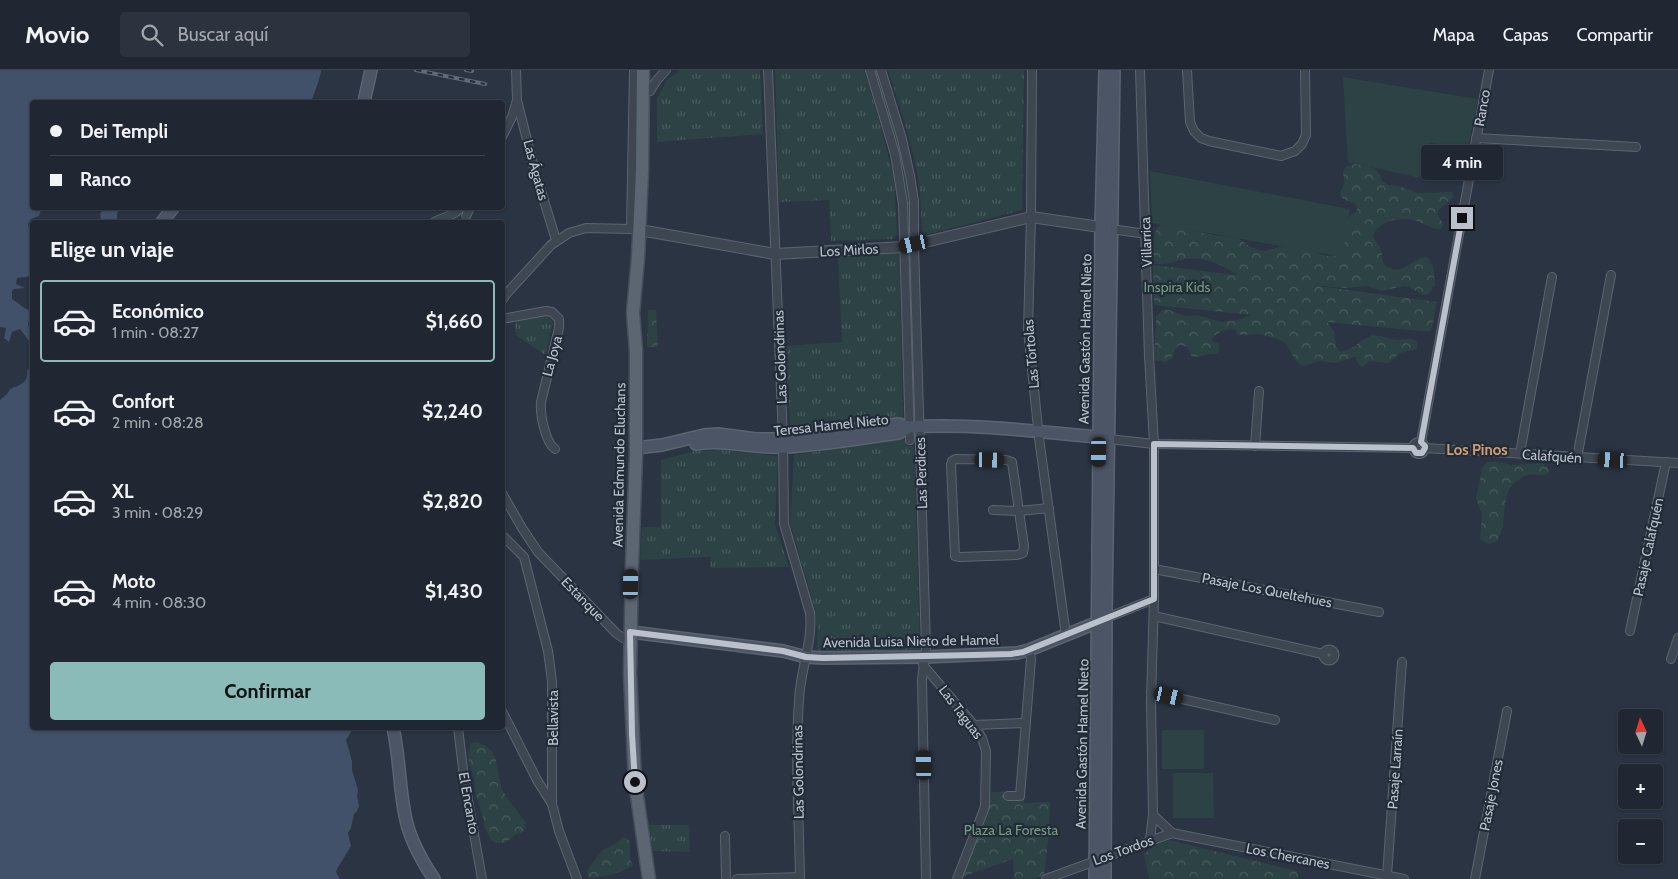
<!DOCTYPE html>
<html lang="es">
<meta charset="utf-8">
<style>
body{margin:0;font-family:Cabin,sans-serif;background:#2d333e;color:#f1f3f6;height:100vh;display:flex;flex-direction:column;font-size:19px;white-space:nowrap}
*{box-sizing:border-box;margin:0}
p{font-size:16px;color:#a2a5ac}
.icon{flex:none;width:28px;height:28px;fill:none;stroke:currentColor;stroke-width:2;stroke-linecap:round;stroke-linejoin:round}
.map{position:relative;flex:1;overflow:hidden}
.panel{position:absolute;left:30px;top:150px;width:475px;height:510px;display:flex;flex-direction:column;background:#202732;border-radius:5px;box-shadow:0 1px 4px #0004,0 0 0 1px #3d444d}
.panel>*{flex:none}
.guide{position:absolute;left:30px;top:30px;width:475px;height:110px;border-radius:5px;box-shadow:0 1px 4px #0004,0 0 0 1px #3d444d;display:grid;align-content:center;height:110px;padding:0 20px;background:#202732}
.needle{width:32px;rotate:356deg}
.tools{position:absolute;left:1618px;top:639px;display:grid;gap:10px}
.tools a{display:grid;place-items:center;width:45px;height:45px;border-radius:5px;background:#202732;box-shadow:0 1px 4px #0004,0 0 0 1px #3d444d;font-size:25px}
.end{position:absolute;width:22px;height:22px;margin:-11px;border:6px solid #bbc1cc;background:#111;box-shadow:0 0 0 2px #111}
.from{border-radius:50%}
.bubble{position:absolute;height:35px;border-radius:5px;background:#202732;box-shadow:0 1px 4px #0004,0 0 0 1px #3d444d;font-size:16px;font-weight:800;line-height:35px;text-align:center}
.car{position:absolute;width:15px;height:30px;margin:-15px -8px;border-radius:6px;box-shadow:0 0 4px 1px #0007;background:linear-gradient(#222 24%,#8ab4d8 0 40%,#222 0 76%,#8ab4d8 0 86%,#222 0)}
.guide b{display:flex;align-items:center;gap:18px;height:48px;font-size:19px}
.guide b+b{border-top:1px solid #3d444d}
.guide i{width:12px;height:12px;background:#f1f3f6}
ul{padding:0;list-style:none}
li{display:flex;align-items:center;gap:15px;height:82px;margin:0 10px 8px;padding:0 10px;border:2px solid transparent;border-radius:5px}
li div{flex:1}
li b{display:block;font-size:19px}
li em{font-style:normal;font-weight:800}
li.on{border-color:#8bbbb9}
li>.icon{width:45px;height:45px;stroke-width:1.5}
h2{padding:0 20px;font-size:22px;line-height:60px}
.button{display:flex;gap:10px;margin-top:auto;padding:10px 20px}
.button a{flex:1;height:58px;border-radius:5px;background:#8bbbb9;color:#111;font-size:20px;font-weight:800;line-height:58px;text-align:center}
header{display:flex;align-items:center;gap:30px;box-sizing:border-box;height:70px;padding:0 25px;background:#202732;border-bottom:1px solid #3d444d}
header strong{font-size:24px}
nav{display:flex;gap:28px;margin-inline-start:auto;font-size:18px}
.search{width:350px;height:45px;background:#2d333e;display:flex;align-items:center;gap:12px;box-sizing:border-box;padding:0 18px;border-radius:5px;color:#a2a5ac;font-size:19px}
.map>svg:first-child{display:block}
.grass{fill:url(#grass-tufts)}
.forest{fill:url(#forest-crowns)}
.pitch{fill:#2d4244}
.water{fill:#41516a}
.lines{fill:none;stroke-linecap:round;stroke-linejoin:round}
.minor-casing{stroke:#5c6470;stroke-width:10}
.tertiary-casing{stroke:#5c6470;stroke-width:12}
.secondary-casing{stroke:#5c6470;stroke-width:14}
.primary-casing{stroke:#474f5c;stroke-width:15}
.minor{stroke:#3e4652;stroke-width:8}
.tertiary{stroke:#3e4652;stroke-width:10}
.secondary{stroke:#4c5565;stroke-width:11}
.primary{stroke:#5c6572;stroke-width:12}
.rail-casing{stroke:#606a79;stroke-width:4}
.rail{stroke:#222b38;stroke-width:2;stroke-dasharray:5.5;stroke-linecap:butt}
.route{stroke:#bbc1cc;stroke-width:6}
.labels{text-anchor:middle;stroke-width:4.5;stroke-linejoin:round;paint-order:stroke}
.street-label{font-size:14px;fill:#bbc1cc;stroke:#222b38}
.park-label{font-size:14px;fill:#749b7e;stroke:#222b38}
.neighbourhood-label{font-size:15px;font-weight:bold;fill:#d09d72;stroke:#222b38}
</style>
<header>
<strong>Movio</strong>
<div class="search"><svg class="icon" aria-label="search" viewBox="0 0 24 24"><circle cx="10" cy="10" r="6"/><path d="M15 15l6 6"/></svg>Buscar aquí</div>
<nav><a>Mapa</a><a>Capas</a><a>Compartir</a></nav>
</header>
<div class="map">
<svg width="1678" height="809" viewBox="0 0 1678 809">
<defs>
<pattern id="grass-tufts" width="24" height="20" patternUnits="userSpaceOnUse" patternTransform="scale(1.25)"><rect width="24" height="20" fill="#2d4244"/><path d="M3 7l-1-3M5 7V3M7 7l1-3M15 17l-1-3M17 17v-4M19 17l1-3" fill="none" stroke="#4a5c5e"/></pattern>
<pattern id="forest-crowns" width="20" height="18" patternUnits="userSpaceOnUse" patternTransform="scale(1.25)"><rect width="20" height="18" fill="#2d4244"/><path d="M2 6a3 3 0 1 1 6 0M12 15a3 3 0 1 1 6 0" fill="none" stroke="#4a5c5e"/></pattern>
</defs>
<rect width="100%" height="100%" fill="#2a3442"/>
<!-- grass -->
<g class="grass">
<polygon points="681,0 760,0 763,64 657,72 657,28 667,10"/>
<polygon points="775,0 864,0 881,57 894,108 897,164 893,169 831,171 829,130 779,132"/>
<path d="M874,0H878C895,56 915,112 910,171L907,170C907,152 908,134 905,116C899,76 886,38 874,0Z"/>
<path d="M888,0H1024L1022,140L925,165L922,162C921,144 921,126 918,108C912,71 899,35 888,0Z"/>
<polygon points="908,181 911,181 915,346 914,347 912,346"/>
<polygon points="899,183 903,349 794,362 790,358 785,276 842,272 838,187"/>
<polygon points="544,245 550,248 553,253 545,285 516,265 515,251"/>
<polygon points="906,369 907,376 914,376 920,582 817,583 817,557 814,536 790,453 794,385"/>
<polygon points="722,380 778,386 775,454 789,497 710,498 711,487 640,490 642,457 661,457 661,390 695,381"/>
<polygon points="649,755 689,755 690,782 653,781"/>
</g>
<!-- forest -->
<g class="forest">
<path d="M1355,94C1368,96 1380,97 1382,111L1389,115L1399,116L1418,123L1452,122L1454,127L1442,137L1438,141V146L1444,154L1441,159C1430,160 1424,152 1414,150C1400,147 1377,151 1373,167C1376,172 1380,176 1381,180C1383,186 1381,191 1385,195C1402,213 1422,174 1431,192C1435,199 1434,208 1435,215L1428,224L1423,225L1409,217L1404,216L1382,221L1367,216L1346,218L1311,215L1437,232L1431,262L1327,252L1334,261L1336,276L1340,281C1352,282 1361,269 1371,266C1381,264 1389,270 1398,270C1406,269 1410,267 1417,272V279L1400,283L1389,293L1369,291L1362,297L1358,294L1356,288L1354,287L1336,293L1319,291L1303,296C1292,291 1291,275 1280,270C1273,267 1264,265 1257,264C1250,264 1244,266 1237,264L1236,260C1228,258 1219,261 1213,267L1212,271L1219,274V281L1216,284C1213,284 1211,284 1209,284C1201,285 1201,289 1191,286L1187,277L1180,275L1177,277L1170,290L1166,292L1155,290L1152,286L1155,273L1156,247L1162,240H1169L1185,246L1197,245L1221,252L1239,250L1251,245L1263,246L1154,235L1153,195L1237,205C1223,195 1204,186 1186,189C1173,191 1170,195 1155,194C1152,188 1153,164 1157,158C1159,155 1161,155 1164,153L1213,165L1238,168L1250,177L1264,181L1290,174L1327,186L1337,185L1347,148L1356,142L1358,137C1353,131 1349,132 1344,129C1337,125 1342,119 1344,114C1345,110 1343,106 1343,101L1346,97Z"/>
<polygon points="648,240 656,240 658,277 647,277"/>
<path d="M1487,392H1500L1512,395L1540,393L1545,395L1550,402C1540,409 1536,402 1527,405C1524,406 1517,411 1514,413C1499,428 1509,456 1496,472L1488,474L1480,469L1482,444L1476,429L1482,399Z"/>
<path d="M476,672C503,679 494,701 503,721C509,733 519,742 526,753L525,758L522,763L517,764L505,773H495L491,770L484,756L483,747L475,722L474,708L469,693L468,683L471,673Z"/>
<polygon points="991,722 1005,722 1005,729 1024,729 1024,733 1050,732 1049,764 1044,806 1034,809 1014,809 1013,789 962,807 989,737"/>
<path d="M623,767L626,768L630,771V789L633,795C626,802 597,809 588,808L587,800L603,780L618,772Z"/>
<polygon points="1169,770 1297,801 1299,809 1149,809 1144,784 1156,775"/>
</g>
<!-- pitch -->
<g class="pitch">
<polygon points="1343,7 1478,29 1468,78 1430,73 1425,109 1348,92"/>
<polygon points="1150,101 1350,139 1342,187 1152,153"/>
<rect x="1162" y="660" width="42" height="39"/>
<polygon points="1173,703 1213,703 1214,748 1173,748"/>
</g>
<!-- water -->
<g class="water">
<polygon points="0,0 321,0 321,2 318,13 311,32 32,32 32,138 46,138 41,140 39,146 31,149 28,154 29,158 32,161 32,189 29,193 29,197 32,200 32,205 26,207 17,208 16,214 25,218 14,219 12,221 12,229 26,239 32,241 32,248 30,248 28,254 30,260 32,261 32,275 20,259 12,262 9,272 4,268 6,258 0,257"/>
<polygon points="103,138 122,138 117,143 117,148 119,152 101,152 100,144"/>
<path d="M29,299H32V658H350L351,662L346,670L352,691V700L358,720L357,726L359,736L357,741L354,744L351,758L348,763L351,776L337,799L336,802L340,809H0V330L8,323L10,319C19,315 29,313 27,301Z"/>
</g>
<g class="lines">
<!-- minor casing -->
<g class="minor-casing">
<g id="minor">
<polyline points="516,0 517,30 534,98 556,170"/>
<path d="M768,0L783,369L784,454L810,543C813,573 800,600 799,630C795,689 799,749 800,809"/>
<polyline points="870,0 895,84 903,134 910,370"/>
<polyline points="881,0 902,69 910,106 914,131 914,175 926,577 922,610 926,809"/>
<polyline points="1032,0 1031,147 1028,260 1039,368 1066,565"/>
<polyline points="1140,0 1149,286 1154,374 1154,529 1151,630 1153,745 1172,763"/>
<polyline points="1187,0 1190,52 1194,61 1201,68 1209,71 1281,86 1295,81 1302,74 1306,65 1305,0"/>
<polyline points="650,21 657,10 666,0"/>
<polyline points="502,67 512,47 517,30"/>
<polyline points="1476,68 1636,77"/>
<polyline points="466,146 470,138"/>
<polyline points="434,152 455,143 461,138"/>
<polyline points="1111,159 1146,164"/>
<polyline points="502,230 508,222 551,175 569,163 586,158 631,159 634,0"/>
<path d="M502,249L546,241L552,242L559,249V258L541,332C540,344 545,372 555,379"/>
<polyline points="1109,369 1154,374 1413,378"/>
<circle cx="1419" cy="378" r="6"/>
<polyline points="1421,372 1489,0"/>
<polyline points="1255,376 1259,321"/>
<polyline points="1425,378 1678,393"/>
<polyline points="1520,383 1552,207"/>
<polyline points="1577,388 1611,205"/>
<polygon points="956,389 1006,390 1012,392 1024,476 1023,483 1017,485 960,487 955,486 951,394 952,391"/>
<polyline points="502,423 522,458 538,482 616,563 623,568 631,570"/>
<polyline points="993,440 1019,441 1049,438"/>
<polyline points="502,465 524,487 548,581 552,611 552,734 559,761 577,809"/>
<polyline points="1154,499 1379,542"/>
<polyline points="1154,546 1323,584"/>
<polyline points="1106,548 1154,529"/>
<polyline points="1630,561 1666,392"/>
<circle cx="1329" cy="585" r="5.5"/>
<polyline points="1671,589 1678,568"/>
<polyline points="923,595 974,655 982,668 986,681 985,737 957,809"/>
<polyline points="1151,622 1275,650"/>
<polyline points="502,641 537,710 552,734"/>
<polyline points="974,655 1025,653"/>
<polyline points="458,658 464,707 482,809"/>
<polyline points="1008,726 1020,726 1031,589 1029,580"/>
<polyline points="1172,763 1404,809"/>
<polyline points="725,766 726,809"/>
<polyline points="1150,770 1153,745"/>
<polyline points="1387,806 1402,592"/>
<polyline points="737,809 800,807"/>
<polyline points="1046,809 1172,763"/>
<polyline points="1475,809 1507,641"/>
</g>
</g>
<!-- tertiary casing -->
<g class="tertiary-casing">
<polyline id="tertiary" points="640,160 775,184 904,177 1031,147 1107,158"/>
</g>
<!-- secondary casing -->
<g class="secondary-casing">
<g id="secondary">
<polyline points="364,32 371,0"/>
<polyline points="162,152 173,138"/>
<path d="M696,374C726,369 755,379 784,377C822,375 861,368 899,363L909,357"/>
<path d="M636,378L662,375L704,365L718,364L756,369H783L898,354L909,357C975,353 1041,362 1106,368"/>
<polyline points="631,562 783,581 806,587 823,588 925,587 1017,583 1029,580 1103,550"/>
<path d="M393,658C400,688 399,719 406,750C411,772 422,791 434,809"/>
<polyline points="1095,809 1101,157 1105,0"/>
<polyline points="1105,809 1106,542 1114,0"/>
</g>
</g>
<!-- primary casing -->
<g class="primary-casing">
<polyline id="primary" points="643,0 642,101 638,188 633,243 636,281 636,386 632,494 630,603 635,712 649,809"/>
</g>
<!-- minor -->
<use href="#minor" class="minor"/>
<!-- tertiary -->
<use href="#tertiary" class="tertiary"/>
<!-- secondary -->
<use href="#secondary" class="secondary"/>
<!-- primary -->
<use href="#primary" class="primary"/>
<!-- rail casing -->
<g class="rail-casing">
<g id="rail">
<polyline points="416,0 485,14"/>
<polyline points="466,0 472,1"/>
</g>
</g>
<!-- rail -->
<use href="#rail" class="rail"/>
</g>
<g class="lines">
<!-- route -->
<polyline class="route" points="635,712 632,664 630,562 783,581 806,587 823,588 974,585 1011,584 1023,582 1154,529 1154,374 1413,378 1416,383 1422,383 1425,378 1425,376 1421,372 1462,148"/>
</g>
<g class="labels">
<!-- street labels -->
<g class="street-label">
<text transform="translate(1482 38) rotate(-80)" y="5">Ranco</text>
<text transform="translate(536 100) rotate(75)" y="5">Las Ágatas</text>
<text transform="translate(1146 172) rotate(-92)" y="5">Villarrica</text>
<text transform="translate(849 180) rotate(-3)" y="5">Los Mirlos</text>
<text transform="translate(1085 269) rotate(-89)" y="5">Avenida Gastón Hamel Nieto</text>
<text transform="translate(1031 284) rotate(-95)" y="5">Las Tórtolas</text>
<text transform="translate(552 286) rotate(-75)" y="5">La Joya</text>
<text transform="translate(780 287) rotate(-92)" y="5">Las Golondrinas</text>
<text transform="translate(831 355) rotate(-6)" y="5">Teresa Hamel Nieto</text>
<text transform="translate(1552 386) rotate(4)" y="5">Calafquén</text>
<text transform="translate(619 395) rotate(-89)" y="5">Avenida Edmundo Eluchans</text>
<text transform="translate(921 403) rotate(-92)" y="5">Las Perdices</text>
<text transform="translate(1648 477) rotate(-78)" y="5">Pasaje Calafquén</text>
<text transform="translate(1267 520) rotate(11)" y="5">Pasaje Los Queltehues</text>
<text transform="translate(583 529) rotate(46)" y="5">Estanque</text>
<text transform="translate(911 571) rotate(-1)" y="5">Avenida Luisa Nieto de Hamel</text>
<text transform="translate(961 642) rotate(53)" y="5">Las Taguas</text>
<text transform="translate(553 648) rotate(-90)" y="5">Bellavista</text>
<text transform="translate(1082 674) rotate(-89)" y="5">Avenida Gastón Hamel Nieto</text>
<text transform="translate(1395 699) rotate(-86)" y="5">Pasaje Larraín</text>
<text transform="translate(798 702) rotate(-91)" y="5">Las Golondrinas</text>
<text transform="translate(1491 725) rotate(-79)" y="5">Pasaje Jones</text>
<text transform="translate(469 733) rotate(80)" y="5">El Encanto</text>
<text transform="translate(1123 780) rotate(-20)" y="5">Los Tordos</text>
<text transform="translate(1288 786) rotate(11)" y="5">Los Chercanes</text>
</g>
<!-- park labels -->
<g class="park-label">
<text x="1177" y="222">Inspira Kids</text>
<text x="1011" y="765">Plaza La Foresta</text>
</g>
<!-- neighbourhood labels -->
<g class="neighbourhood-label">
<text x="1477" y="385">Los Pinos</text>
</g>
</g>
</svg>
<div class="tools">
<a><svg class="needle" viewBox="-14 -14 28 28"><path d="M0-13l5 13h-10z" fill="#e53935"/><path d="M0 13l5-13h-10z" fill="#a2a5ac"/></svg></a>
<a>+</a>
<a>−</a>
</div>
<i class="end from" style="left:635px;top:712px"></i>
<i class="end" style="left:1462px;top:148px"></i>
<div class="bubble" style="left:1421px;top:75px;width:82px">4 min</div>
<i class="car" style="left:914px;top:174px;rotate:257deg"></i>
<i class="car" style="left:1099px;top:382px;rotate:181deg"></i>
<i class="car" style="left:990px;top:390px;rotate:91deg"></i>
<i class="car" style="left:1613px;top:390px;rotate:273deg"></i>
<i class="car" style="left:631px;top:514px;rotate:1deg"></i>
<i class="car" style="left:1169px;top:626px;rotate:103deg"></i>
<i class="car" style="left:924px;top:695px;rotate:359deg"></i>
<div class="guide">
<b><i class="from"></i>Dei Templi</b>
<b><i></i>Ranco</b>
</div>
<section class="panel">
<h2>Elige un viaje</h2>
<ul>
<li class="on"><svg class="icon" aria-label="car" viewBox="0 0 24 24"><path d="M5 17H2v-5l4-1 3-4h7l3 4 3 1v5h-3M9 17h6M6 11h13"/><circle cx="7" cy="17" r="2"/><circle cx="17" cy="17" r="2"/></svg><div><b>Económico</b><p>1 min · 08:27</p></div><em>$1,660</em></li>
<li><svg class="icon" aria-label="car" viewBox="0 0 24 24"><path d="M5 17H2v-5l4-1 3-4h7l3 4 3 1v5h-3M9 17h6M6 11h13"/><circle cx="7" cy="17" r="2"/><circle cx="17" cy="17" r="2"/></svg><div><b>Confort</b><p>2 min · 08:28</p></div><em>$2,240</em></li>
<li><svg class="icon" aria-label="car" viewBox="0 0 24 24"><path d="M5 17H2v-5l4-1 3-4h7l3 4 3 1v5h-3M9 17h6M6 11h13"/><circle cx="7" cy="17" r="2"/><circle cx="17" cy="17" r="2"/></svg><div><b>XL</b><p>3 min · 08:29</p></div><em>$2,820</em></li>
<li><svg class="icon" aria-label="car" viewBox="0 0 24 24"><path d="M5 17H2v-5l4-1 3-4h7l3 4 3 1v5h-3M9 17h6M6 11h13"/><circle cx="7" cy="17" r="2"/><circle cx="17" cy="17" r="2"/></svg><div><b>Moto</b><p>4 min · 08:30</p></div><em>$1,430</em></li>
</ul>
<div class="button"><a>Confirmar</a></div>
</section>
</div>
